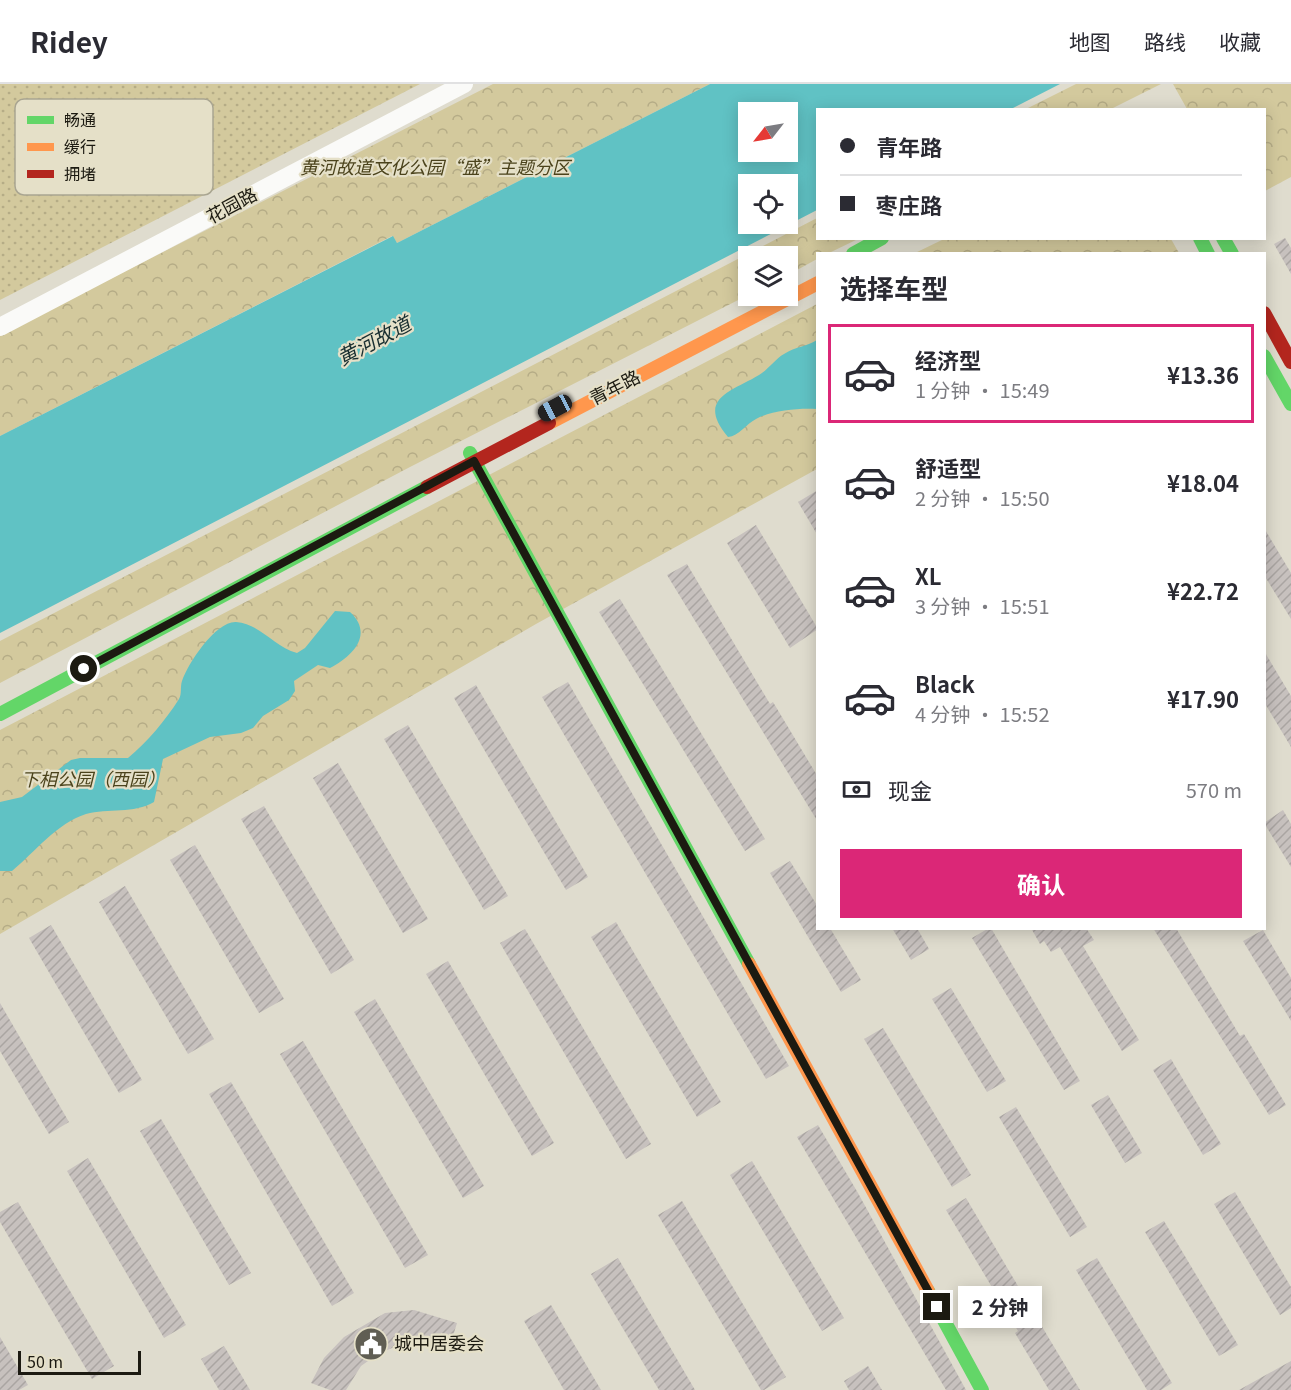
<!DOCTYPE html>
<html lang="zh">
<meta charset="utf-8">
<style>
body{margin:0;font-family:Georgia,"Noto Sans SC",serif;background:#f2f2f3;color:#2b2b33;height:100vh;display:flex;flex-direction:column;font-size:22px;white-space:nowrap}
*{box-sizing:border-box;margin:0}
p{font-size:20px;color:#7c7c81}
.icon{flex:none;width:33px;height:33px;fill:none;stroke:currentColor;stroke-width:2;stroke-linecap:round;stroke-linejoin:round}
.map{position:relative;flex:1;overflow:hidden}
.details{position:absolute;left:816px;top:168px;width:450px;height:678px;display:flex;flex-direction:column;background:#fff;border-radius:0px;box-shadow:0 3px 15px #0003}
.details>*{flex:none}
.guide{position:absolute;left:816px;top:24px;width:450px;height:132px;border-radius:0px;box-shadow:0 3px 15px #0003;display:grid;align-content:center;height:132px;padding:0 24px;background:#fff}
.needle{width:39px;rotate:239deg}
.tools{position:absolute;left:738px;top:18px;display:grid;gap:12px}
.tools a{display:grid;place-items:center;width:60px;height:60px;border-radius:0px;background:#fff;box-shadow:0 3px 15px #0003;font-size:30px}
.scale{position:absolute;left:18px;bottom:15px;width:123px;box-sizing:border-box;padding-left:6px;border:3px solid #1c1a11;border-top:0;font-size:16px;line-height:21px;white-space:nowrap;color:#1c1a11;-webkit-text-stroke:4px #e5e0c8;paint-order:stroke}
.end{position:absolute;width:27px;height:27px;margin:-14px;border:8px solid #1c1a11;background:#fff;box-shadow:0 0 0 3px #fff}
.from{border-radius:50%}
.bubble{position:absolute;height:42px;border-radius:0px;background:#fff;box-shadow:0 3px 15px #0003;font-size:20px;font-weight:700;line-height:42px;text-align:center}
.car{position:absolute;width:18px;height:36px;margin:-18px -9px;border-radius:8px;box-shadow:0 0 4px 2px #0007;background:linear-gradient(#222 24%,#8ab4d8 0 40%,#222 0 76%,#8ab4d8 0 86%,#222 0)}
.guide b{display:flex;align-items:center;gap:21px;height:57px;font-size:22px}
.guide b+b{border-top:2px solid #e1e1e2}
.guide i{width:15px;height:15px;background:#2b2b33}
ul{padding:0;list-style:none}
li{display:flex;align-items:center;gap:18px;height:99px;margin:0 12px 9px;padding:0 12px;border:3px solid transparent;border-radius:0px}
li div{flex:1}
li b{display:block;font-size:22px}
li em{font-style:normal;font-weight:700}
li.active{border-color:#db2777}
li>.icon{width:54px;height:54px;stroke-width:1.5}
h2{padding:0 24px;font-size:27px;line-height:72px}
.pay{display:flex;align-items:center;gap:15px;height:66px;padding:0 24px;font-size:22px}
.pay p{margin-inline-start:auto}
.button{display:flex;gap:12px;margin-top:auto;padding:12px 24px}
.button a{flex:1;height:69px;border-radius:0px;background:#db2777;color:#fff;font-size:24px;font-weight:700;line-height:69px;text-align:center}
header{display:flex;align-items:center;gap:36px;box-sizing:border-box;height:84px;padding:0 30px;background:#fff;border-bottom:2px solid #e1e1e2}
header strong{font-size:28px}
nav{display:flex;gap:33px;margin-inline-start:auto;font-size:21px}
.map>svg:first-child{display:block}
.grass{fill:url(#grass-dots)}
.forest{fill:url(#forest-crowns)}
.water{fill:#60c2c4;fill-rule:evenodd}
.building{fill:url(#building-hatch)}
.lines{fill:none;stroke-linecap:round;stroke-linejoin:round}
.street{stroke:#fafaf8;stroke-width:18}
.fast{stroke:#63d668;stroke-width:14}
.slow{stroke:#ff974d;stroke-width:14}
.jam{stroke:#b3261e;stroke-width:14}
.route{stroke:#1c1a11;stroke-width:8}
.labels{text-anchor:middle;stroke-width:4.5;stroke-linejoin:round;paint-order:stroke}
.park-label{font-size:18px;font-style:italic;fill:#4b431c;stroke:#e5e0c8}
.street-label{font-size:18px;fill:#1c1a11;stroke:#e5e0c8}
.poi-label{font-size:18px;fill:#1c1a11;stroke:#e5e0c8;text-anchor:start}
.water-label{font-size:20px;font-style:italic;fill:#182e30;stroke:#e5e0c8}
.key{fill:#e5e0c8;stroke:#a9a591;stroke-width:1.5}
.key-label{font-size:16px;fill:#1c1a11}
</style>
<header>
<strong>Ridey</strong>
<nav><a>地图</a><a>路线</a><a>收藏</a></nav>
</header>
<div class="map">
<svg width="1291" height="1306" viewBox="0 0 1291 1306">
<defs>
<pattern id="grass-dots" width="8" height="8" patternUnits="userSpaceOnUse" patternTransform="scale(1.5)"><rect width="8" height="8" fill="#d3c99d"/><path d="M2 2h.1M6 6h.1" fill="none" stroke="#b5ac86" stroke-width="1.8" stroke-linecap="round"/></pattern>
<pattern id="forest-crowns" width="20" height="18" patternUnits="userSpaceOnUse" patternTransform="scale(1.5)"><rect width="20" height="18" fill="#d3c99d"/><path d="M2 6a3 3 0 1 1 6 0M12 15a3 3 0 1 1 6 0" fill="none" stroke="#b5ac86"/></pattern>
<pattern id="building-hatch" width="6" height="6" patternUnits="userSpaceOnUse" patternTransform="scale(1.5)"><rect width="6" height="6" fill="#c7c1be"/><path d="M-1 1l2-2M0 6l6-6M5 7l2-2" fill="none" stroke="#aaa5a2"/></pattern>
</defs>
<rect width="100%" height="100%" fill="#dfdcce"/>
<!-- grass -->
<polygon class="grass" points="0,0 420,0 0,216"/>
<!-- forest -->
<g class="forest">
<polygon points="493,0 710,0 397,159 392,152 0,352 0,251"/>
<polygon points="1076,0 1161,0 1111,25 1026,25"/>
<polygon points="1173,0 1291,0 1291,93 1265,107 1264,26 1187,25"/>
<polygon points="817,134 818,154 858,155 829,169 818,170 817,175 788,191 788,172 748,172 748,211 410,383 0,599 0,557"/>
<polygon points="944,155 1171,155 1179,169 915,169"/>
<polygon points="817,220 817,385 536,540 0,850 0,646"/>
</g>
<!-- water -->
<g class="water">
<path d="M710,0H1060L1011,25L818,26L817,126L0,549V352L393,152L397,159ZM748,28H788V68H748ZM748,100H788V140H748Z"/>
<path d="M817,256V325C799,324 772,326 756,335C746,340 739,352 728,353C695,314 733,307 759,291C769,285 775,275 784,270C796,262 806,263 817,256Z"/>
<path d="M335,527L350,528C374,550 353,572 330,584L318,581L294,597L295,607L289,616L263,632L253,644L241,649L210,653L163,675L154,718C134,730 108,724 86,730C57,739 35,768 12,787H0V718L22,713L71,676L80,674H128C148,657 165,637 179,615C182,610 180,603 182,597C188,579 216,537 236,538C261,540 274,563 297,569L305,564Z"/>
</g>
<!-- building -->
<g class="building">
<polygon points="1285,154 1291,164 1291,190 1274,160"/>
<polygon points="818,406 818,452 798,418"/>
<polygon points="756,441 818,545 790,564 727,459"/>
<polygon points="1264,444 1291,489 1291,535 1264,491"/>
<polygon points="687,480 770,620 773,618 818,693 818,738 667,491"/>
<polygon points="620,515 765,755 745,767 599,528"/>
<polygon points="1264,567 1291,612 1291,663 1264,618"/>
<polygon points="568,598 789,982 766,995 542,613"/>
<polygon points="476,601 588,793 566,806 454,614"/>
<polygon points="408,641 508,812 484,826 384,655"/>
<polygon points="338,679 428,835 403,849 313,694"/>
<polygon points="264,722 354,876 331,890 241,735"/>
<polygon points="1283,726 1291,740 1291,783 1264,739"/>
<polygon points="195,761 284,915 259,929 170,776"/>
<polygon points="790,777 818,823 818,844 830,844 861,896 841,908 770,789"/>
<polygon points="125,802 214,955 188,970 99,818"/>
<polygon points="616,838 721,1018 697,1033 591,853"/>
<polygon points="51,841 142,996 119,1009 29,854"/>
<polygon points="892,844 917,844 929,865 911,876"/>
<polygon points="989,844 991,844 1080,997 1064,1006 972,854"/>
<polygon points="1031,844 1086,844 1094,856 1083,862 1139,956 1122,967 1060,863 1051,868 1044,857 1040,860"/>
<polygon points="1153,844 1176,844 1240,952 1244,950 1286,1021 1269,1031"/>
<polygon points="525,845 651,1060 626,1075 500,859"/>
<polygon points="1263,846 1291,894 1291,937 1243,857"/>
<polygon points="448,877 554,1059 532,1072 426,890"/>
<polygon points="951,904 1006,997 987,1008 932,915"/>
<polygon points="375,915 484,1102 463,1114 354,928"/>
<polygon points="0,919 69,1038 49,1050 0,967"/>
<polygon points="883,944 971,1091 952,1103 864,955"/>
<polygon points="303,957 428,1171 405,1184 280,970"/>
<polygon points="1171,975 1221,1060 1203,1071 1153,986"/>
<polygon points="231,998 354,1209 332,1222 209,1010"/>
<polygon points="1108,1011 1142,1069 1125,1079 1091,1021"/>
<polygon points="1016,1023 1087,1143 1070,1153 999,1033"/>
<polygon points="161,1035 251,1189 229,1201 140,1047"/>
<polygon points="818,1041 858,1109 966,1306 946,1306 797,1053"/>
<polygon points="88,1074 186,1241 164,1254 67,1087"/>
<polygon points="752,1077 844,1234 822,1247 730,1091"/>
<polygon points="1235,1108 1291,1203 1291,1224 1280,1231 1214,1120"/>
<polygon points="966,1114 1038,1236 1080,1306 1049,1306 1015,1249 1018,1247 946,1126"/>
<polygon points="682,1117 786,1293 764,1306 761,1306 658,1131"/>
<polygon points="18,1118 114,1282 92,1295 0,1138 0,1128"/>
<polygon points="1164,1137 1238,1261 1219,1272 1145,1148"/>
<polygon points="618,1174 695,1306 659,1306 591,1190"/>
<polygon points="1097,1174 1172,1299 1161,1306 1147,1306 1076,1186"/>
<polygon points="551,1221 601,1306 564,1306 524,1237"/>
<polygon points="414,1226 457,1239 453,1252 441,1249 438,1264 415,1259 399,1261 378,1270 361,1282 346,1306 330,1306 311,1299 324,1274 344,1253 385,1229"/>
<polygon points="0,1253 28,1301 19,1306 0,1306"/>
<polygon points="224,1262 250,1306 219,1306 201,1275"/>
<polygon points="1291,1277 1291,1306 1239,1306"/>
<polygon points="868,1282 882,1306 849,1306 844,1297"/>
</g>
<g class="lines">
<!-- street -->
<polyline class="street" points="0,243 464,0"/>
<!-- fast -->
<g class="fast">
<polyline points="1200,154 1208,170"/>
<polyline points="1223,154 1232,170"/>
<polyline points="853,170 882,154"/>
<polyline points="1264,272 1291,320"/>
<polyline points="470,369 749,880"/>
<polyline points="0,630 427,403"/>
<polyline points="928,1207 982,1306"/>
</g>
<!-- slow -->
<g class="slow">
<polyline points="549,339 818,199"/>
<polyline points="749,880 928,1207"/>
</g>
<!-- jam -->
<g class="jam">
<polyline points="1264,229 1291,278"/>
<polyline points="427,403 549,339"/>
</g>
</g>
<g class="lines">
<!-- route -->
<polyline class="route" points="84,585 474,377 937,1223"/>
</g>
<!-- icons -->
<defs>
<g id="civic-disc" transform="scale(1.725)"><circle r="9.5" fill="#605e53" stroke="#e5e0c8"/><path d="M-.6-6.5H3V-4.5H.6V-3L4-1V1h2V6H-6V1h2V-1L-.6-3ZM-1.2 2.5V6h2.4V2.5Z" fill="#fff"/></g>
</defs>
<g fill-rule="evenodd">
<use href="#civic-disc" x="371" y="1260"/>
</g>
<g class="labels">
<!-- park labels -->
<g class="park-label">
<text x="435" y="90">黄河故道文化公园“盛”主题分区</text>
<text x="93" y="702">下相公园（西园）</text>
</g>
<!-- street labels -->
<g class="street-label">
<text transform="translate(232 122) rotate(-28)" y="6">花园路</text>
<text transform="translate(615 304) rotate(-27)" y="6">青年路</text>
</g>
<!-- poi labels -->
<g class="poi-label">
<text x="394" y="1266">城中居委会</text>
</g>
<!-- water labels -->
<g class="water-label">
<text transform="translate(374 257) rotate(-28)" y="7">黄河故道</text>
</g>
</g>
<!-- legend -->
<rect x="15" y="15" width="198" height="96" rx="9" class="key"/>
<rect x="27" y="32" width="27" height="8" fill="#63d668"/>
<rect x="27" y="59" width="27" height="8" fill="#ff974d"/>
<rect x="27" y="86" width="27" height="8" fill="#b3261e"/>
<g class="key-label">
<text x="64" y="42">畅通</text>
<text x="64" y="69">缓行</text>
<text x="64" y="96">拥堵</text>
</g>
</svg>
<div class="tools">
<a><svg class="needle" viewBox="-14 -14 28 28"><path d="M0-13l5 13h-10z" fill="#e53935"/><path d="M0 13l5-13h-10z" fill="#7c7c81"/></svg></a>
<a><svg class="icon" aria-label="locate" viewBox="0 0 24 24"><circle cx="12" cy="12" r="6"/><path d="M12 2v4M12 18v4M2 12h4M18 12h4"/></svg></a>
<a><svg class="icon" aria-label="layers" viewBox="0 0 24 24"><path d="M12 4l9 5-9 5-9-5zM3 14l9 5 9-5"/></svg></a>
</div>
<div class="scale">50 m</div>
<i class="end from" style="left:84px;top:585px"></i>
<i class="end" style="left:937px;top:1223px"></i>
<div class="bubble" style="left:958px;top:1202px;width:84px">2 分钟</div>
<i class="car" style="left:555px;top:324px;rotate:242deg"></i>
<div class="guide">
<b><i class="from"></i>青年路</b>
<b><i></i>枣庄路</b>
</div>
<section class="details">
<h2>选择车型</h2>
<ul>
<li class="active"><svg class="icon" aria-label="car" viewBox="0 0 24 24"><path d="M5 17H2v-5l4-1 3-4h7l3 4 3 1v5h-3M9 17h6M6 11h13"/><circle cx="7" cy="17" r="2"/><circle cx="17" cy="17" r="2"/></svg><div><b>经济型</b><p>1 分钟 · 15:49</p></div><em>¥13.36</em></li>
<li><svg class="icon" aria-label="car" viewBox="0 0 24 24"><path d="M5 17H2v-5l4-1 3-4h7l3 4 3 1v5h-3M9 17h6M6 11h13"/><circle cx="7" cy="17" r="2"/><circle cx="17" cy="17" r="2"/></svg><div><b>舒适型</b><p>2 分钟 · 15:50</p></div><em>¥18.04</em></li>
<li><svg class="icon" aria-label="car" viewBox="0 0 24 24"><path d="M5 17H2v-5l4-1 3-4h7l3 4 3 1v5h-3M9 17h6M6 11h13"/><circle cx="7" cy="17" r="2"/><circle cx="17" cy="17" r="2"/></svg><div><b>XL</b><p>3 分钟 · 15:51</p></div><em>¥22.72</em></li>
<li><svg class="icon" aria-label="car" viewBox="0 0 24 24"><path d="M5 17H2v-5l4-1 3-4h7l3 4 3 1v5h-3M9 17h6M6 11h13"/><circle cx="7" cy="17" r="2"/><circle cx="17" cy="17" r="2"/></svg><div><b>Black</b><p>4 分钟 · 15:52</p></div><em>¥17.90</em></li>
</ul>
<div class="pay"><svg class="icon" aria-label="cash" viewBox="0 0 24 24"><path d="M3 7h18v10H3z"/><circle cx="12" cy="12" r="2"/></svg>现金<p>570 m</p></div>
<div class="button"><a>确认</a></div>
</section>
</div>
